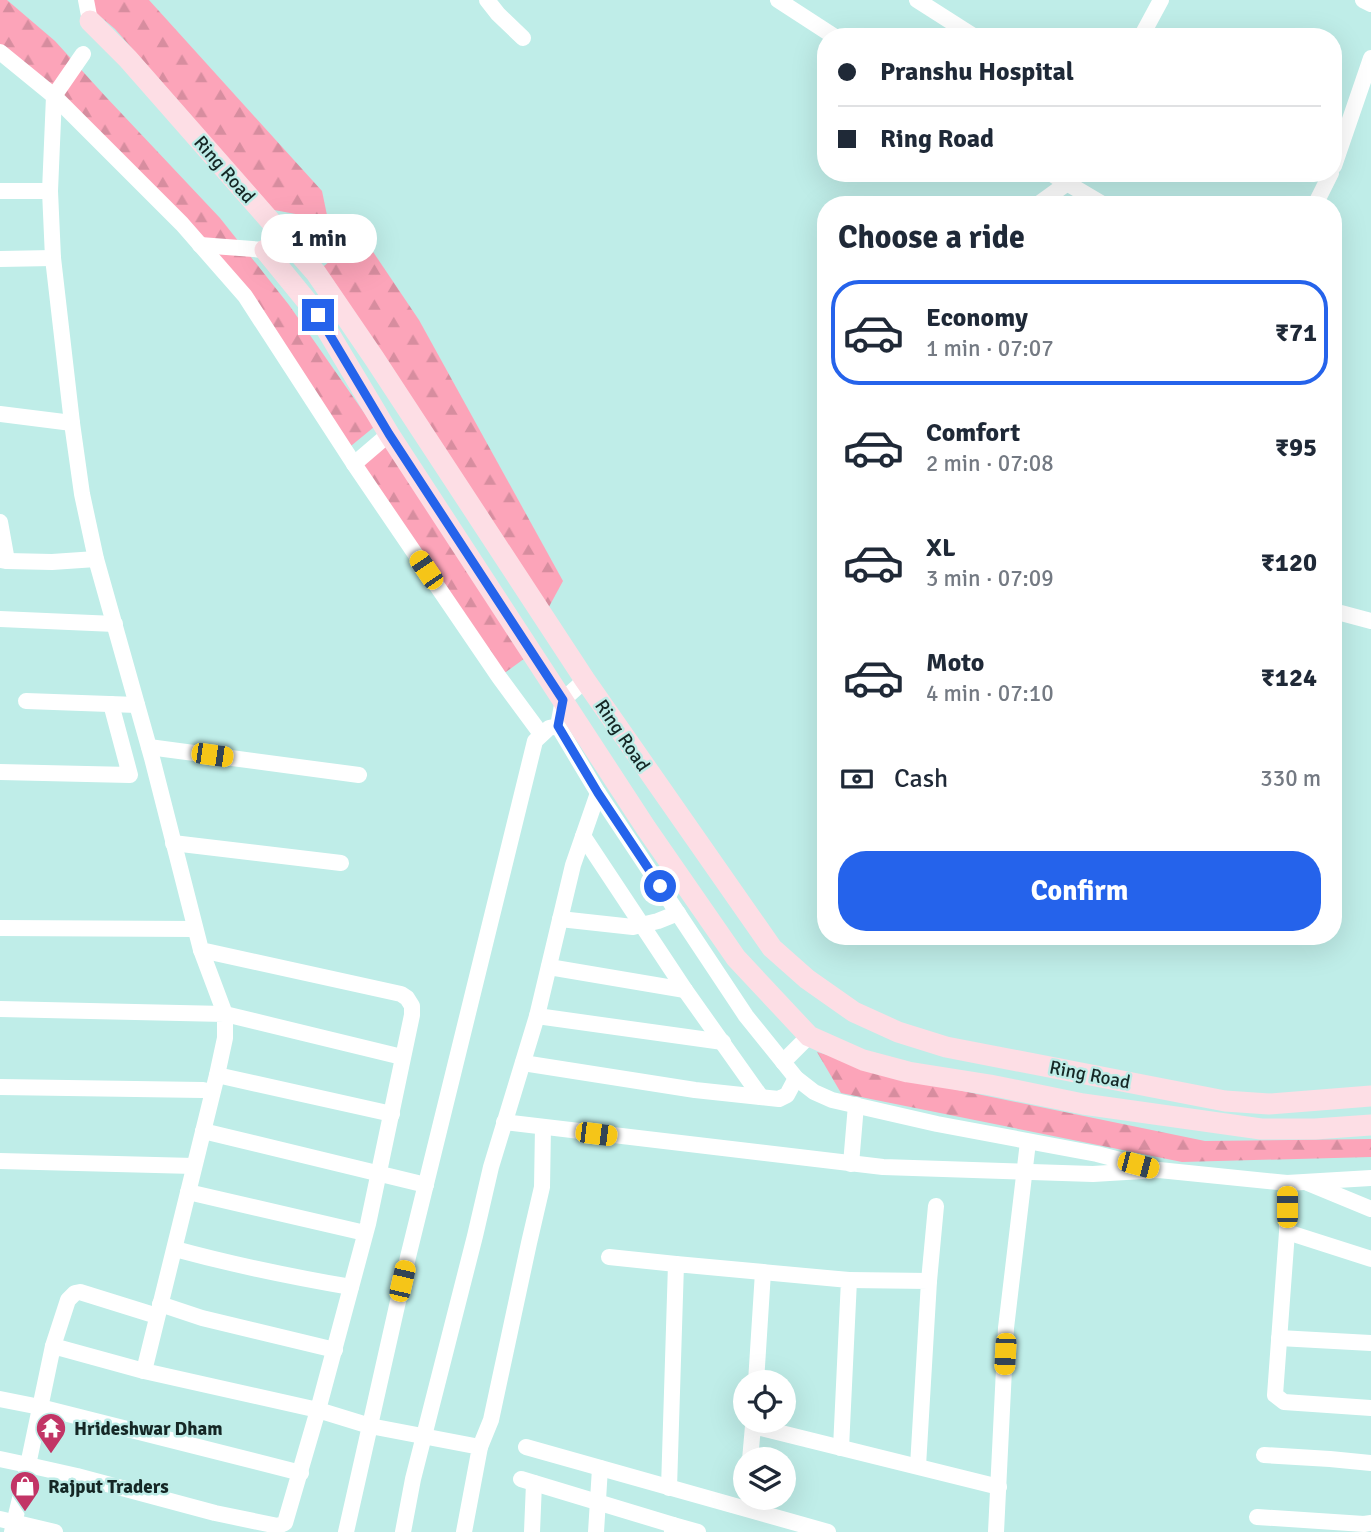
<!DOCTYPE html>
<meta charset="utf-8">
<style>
body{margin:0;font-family:Signika,sans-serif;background:#f2f2f3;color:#1f2937;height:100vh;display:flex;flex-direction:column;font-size:26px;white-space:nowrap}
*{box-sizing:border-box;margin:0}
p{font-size:23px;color:#747a83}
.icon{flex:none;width:38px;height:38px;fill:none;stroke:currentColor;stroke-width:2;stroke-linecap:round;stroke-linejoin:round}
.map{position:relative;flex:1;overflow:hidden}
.panel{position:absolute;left:817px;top:196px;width:525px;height:749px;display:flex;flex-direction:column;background:#fff;border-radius:28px;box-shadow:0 7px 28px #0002}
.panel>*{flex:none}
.banner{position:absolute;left:817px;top:28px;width:525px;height:154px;border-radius:28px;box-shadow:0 7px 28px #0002;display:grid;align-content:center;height:154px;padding:0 21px;background:#fff}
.tools{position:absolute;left:733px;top:1370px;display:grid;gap:14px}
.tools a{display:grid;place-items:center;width:63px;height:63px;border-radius:50%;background:#fff;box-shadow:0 7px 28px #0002;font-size:35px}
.end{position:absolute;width:32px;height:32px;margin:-16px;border:9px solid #2563eb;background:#fff;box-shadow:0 0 0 4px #fff}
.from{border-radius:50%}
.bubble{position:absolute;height:49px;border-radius:24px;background:#fff;box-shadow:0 7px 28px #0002;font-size:23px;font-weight:700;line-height:49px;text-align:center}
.car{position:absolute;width:21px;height:42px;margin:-21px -10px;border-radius:9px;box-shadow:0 0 5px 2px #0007;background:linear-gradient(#f5c518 24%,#345 0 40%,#f5c518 0 76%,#345 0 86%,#f5c518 0)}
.banner b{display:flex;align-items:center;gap:24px;height:66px;font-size:26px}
.banner b+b{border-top:2px solid #e0e1e3}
.banner i{width:18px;height:18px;background:#1f2937}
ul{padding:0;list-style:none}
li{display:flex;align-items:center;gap:21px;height:105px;margin:0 14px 10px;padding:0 7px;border:4px solid transparent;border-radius:28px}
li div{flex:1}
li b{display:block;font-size:26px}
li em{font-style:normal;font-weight:700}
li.on{border-color:#2563eb}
li>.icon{width:63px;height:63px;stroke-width:1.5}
h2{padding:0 21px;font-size:32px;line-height:84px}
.pay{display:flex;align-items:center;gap:18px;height:77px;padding:0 21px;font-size:26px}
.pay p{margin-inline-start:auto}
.action{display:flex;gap:14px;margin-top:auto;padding:14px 21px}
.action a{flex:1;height:80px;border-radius:28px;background:#2563eb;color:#fff;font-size:28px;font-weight:700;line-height:80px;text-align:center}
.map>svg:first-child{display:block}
.forest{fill:url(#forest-firs)}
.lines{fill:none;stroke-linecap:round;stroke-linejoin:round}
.minor{stroke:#fff;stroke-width:16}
.major{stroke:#fddee5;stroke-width:21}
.route{stroke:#2563eb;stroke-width:9}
.labels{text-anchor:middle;stroke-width:5;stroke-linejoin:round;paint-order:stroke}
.street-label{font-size:19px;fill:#152725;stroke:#bfede8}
.poi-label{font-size:19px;font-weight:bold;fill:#152725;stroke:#bfede8;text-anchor:start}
</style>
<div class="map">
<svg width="1371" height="1532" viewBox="0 0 1371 1532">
<defs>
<pattern id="forest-firs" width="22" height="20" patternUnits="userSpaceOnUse" patternTransform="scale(1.75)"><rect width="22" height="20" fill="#fca4b9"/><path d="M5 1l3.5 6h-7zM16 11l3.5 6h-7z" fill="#d78d9f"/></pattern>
</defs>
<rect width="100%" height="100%" fill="#bfede8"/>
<!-- forest -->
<g class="forest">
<polygon points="0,0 7,0 55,41 106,97 220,218 289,305 374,427 346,450 245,296 0,52"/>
<polygon points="81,0 149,0 322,191 328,220 274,210 115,29"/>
<polygon points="361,234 419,320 563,581 544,616 316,273"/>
<polygon points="389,434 532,653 499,677 354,464"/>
<polygon points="817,1052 929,1084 1205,1141 1371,1139 1371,1157 1182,1162 841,1093"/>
</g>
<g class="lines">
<!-- minor -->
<g class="minor">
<polyline points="86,0 90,21"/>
<polyline points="487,0 498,14 523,38"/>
<polyline points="778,0 835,37"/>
<polyline points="917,0 975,37"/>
<polyline points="1363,0 1371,4"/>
<polyline points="1141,37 1161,0"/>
<polyline points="0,52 54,96 182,224 245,296 354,464 499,677 541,734"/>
<polyline points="1334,166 1371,58"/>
<polyline points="1050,173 1104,205"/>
<polyline points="0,191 50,191"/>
<polyline points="1037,205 1066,184 1071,173"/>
<polyline points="1315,205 1331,173"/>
<polyline points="200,245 265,250"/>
<polyline points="0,259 53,258"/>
<polyline points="0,414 72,423"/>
<polyline points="354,464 389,434"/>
<polyline points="0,522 7,561 0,560"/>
<polyline points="7,561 52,562 96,559"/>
<polyline points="1341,613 1371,621"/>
<polyline points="0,619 115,624"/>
<polyline points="26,701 137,705"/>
<polyline points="558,726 598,793 746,1016 796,1078 814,1092 832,1100 937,1124 1097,1154 1147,1167"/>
<polyline points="149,747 359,775"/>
<polyline points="0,772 130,775 111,704"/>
<polyline points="583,836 685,990 761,1097"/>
<polyline points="173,843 341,863"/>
<polyline points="560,919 633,927 658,921 678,913"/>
<polyline points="0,928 195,929"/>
<polyline points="201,950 225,1014 402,1057"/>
<polyline points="549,967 685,990"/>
<polyline points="0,1009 225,1014 225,1038 217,1075 144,1371 318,1410 368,1224 412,1015 412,1006 407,998 401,994 201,950 152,758 96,559 82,494 72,423 53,258 50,191 54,96 83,54"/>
<polyline points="537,1016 723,1042"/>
<polyline points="783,1062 809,1036"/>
<polyline points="523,1063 695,1090 779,1099 787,1095 796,1078"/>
<polyline points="217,1075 392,1114"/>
<polyline points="0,1087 203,1090 212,1092"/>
<polyline points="504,1122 883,1167 1093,1174 1159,1170 1287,1183 1371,1178"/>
<polyline points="203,1131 426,1185"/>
<polyline points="0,1161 194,1166"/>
<polyline points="851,1164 856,1105"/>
<polyline points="1287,1183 1287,1232 1275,1395 1284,1402 1371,1408"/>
<polyline points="1308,1183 1371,1209"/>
<polyline points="188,1192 365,1233"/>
<polyline points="1287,1232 1371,1259"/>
<path d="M175,1249C234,1265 292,1277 351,1287"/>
<polyline points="609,1257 676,1264"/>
<polyline points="849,1280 929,1281 918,1466"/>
<polyline points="929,1281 936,1206"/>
<polyline points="160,1304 202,1318 335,1350"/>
<polyline points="1279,1338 1371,1343"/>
<polyline points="53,1346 68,1300 75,1293 80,1292 157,1316"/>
<polyline points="756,1382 763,1272"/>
<polyline points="0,1399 40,1407 301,1473"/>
<polyline points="480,1447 491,1420 529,1243 542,1187 543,1127"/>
<polyline points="526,1447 828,1532"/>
<polyline points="1264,1455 1330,1459 1371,1463"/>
<polyline points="0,1459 28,1465 53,1346 144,1371"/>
<polyline points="750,1460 753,1426 999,1487"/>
<polyline points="521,1479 673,1525"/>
<polyline points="669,1488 676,1264 849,1280 841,1448"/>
<polyline points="1257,1517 1364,1524 1371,1523"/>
<polyline points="0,1519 55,1532"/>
<polyline points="12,1532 28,1465 77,1476 215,1513 278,1526 285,1523 318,1410 370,1426 480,1447 464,1532"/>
<polyline points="346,1532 408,1257 535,741 549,728 558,726 563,700 585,680"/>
<polyline points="403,1532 413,1479 475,1236 491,1167 537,1016 573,865 598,793"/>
<polyline points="532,1532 534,1483"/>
<polyline points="596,1532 600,1468"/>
<polyline points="672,1532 673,1525 698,1532"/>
<polyline points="996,1532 1006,1328 1028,1142"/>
</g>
<!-- major -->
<g class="major">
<polyline points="90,21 128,59 316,273 374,358 585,680 772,948 807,979 854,1012 898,1032 946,1047 1225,1101 1269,1104 1371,1096"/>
<polyline points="265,250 318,315 389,434 646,828 736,958 809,1036 863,1060 908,1072 990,1085 1083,1104 1261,1129 1315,1129 1371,1125"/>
</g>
</g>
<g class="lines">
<!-- route -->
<polyline class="route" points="318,315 389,434 563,700 558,726 598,793 660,886"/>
</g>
<!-- icons -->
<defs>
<g id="temple-pin" transform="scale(1.575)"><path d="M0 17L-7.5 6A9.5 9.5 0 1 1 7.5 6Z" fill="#c23566" stroke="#bfede8"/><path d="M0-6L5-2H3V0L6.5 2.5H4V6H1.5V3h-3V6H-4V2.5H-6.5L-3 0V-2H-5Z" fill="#fff"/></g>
<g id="shop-pin" transform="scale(1.575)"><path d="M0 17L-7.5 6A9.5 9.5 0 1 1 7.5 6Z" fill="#c23566" stroke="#bfede8"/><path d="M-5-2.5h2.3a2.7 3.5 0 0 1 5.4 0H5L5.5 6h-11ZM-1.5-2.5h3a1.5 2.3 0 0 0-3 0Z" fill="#fff"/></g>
</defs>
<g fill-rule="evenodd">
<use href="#temple-pin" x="51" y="1428"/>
<use href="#shop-pin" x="25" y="1486"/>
</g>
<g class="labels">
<!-- street labels -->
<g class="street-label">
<text transform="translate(225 169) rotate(49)" y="7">Ring Road</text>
<text transform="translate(623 735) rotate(56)" y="7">Ring Road</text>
<text transform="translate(1090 1074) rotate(11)" y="7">Ring Road</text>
</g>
<!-- poi labels -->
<g class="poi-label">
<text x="74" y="1435">Hrideshwar Dham</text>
<text x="48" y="1493">Rajput Traders</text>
</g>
</g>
</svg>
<div class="tools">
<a><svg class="icon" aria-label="locate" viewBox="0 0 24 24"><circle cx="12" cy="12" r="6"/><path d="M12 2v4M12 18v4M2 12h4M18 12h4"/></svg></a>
<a><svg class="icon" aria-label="layers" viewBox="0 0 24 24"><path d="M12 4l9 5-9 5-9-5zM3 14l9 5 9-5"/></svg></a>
</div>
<i class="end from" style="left:660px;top:886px"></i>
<i class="end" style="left:318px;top:315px"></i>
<div class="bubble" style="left:261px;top:214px;width:116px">1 min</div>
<i class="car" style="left:426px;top:570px;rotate:326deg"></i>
<i class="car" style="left:212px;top:755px;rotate:98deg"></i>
<i class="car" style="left:596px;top:1134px;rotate:97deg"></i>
<i class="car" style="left:1138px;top:1165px;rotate:105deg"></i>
<i class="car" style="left:1287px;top:1207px;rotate:0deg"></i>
<i class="car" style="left:402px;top:1281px;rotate:13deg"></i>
<i class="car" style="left:1005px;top:1354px;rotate:183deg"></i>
<div class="banner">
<b><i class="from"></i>Pranshu Hospital</b>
<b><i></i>Ring Road</b>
</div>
<section class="panel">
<h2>Choose a ride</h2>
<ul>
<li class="on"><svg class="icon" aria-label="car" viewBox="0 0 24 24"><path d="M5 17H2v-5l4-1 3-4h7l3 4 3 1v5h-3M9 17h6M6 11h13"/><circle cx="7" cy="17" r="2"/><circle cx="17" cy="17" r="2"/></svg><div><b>Economy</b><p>1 min · 07:07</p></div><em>₹71</em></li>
<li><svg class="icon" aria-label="car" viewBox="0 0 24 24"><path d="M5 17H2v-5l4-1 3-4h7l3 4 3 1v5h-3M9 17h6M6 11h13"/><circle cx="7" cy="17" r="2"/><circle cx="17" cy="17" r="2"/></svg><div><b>Comfort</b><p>2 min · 07:08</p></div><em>₹95</em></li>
<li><svg class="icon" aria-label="car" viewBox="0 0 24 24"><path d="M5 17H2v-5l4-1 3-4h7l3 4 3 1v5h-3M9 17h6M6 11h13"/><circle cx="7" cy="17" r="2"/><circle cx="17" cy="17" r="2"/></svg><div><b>XL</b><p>3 min · 07:09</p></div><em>₹120</em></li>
<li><svg class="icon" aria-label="car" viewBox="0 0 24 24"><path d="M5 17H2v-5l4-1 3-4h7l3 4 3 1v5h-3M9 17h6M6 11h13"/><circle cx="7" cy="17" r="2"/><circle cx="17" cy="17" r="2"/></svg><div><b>Moto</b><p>4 min · 07:10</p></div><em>₹124</em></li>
</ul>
<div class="pay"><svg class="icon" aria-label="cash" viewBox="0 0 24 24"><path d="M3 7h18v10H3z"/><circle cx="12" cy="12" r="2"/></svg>Cash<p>330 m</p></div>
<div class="action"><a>Confirm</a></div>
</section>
</div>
